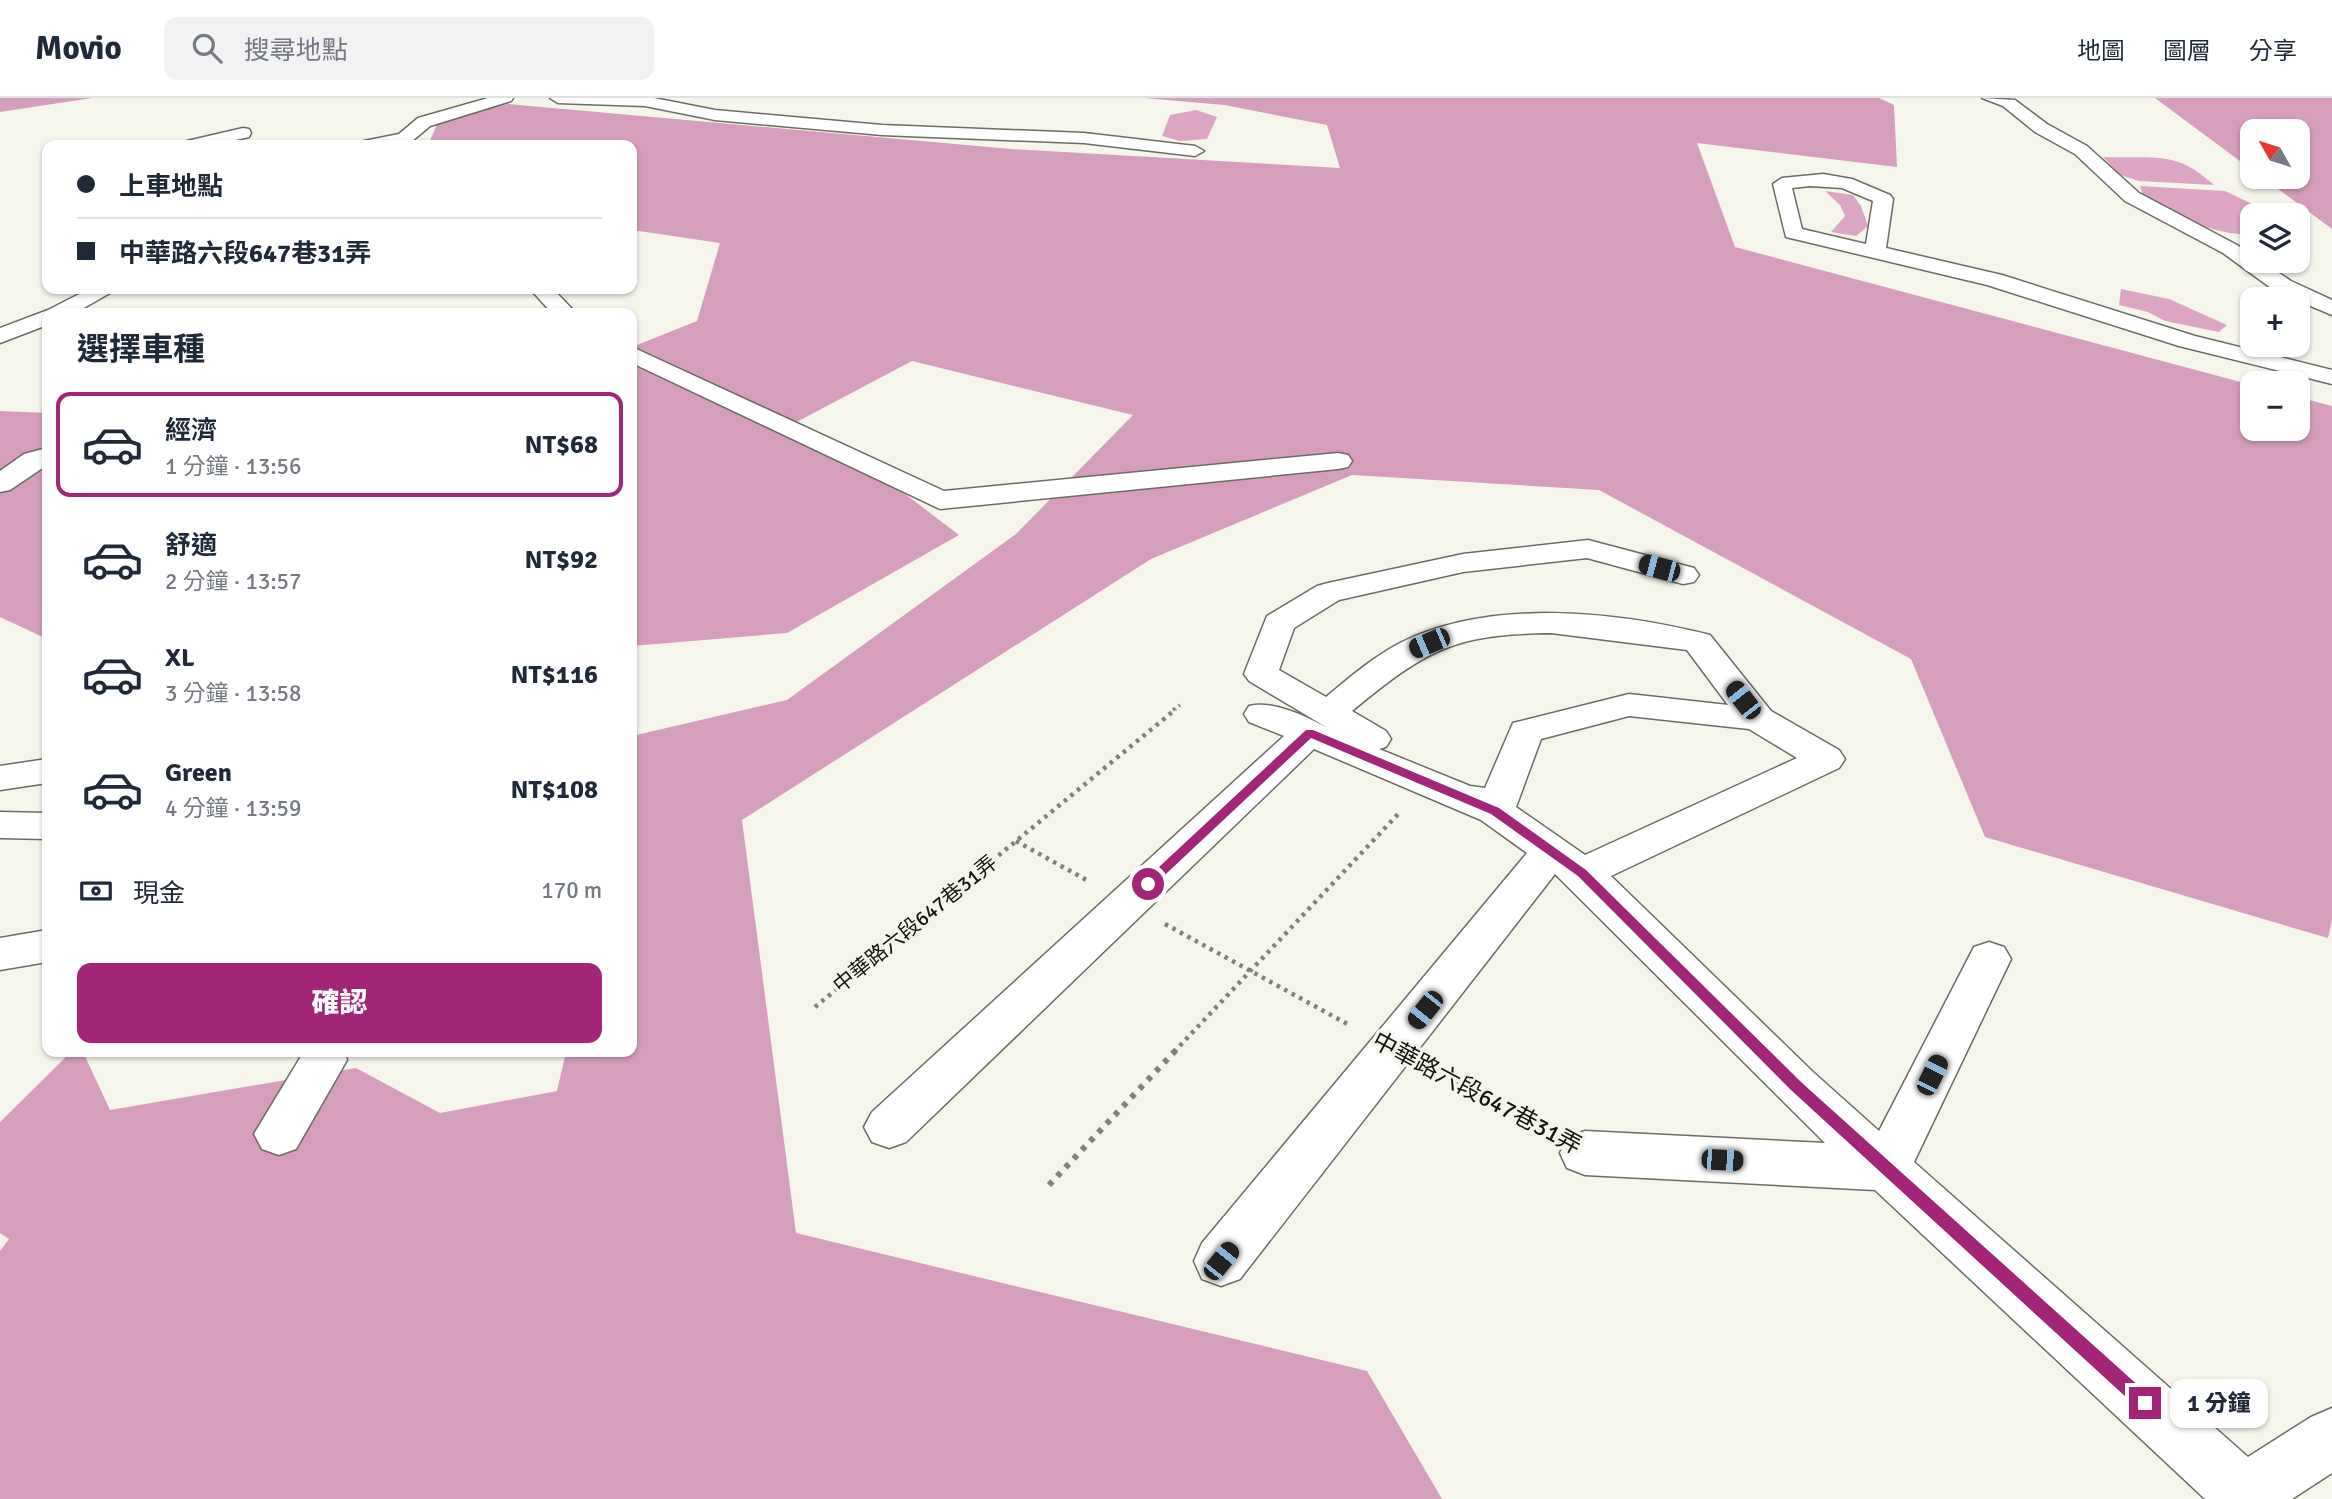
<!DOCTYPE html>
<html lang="zh-TW">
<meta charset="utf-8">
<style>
body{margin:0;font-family:Signika,"Noto Sans TC",sans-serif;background:#f2f2f3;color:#1f2937;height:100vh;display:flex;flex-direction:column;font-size:26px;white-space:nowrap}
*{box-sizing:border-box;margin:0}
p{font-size:23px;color:#747a83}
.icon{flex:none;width:38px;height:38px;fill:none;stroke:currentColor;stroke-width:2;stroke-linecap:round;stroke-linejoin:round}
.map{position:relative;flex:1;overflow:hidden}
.panel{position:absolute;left:42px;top:210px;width:595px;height:749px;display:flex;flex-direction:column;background:#fff;border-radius:14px;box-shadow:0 2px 5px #0004}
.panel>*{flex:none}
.top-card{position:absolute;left:42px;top:42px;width:595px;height:154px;border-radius:14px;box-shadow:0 2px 5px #0004;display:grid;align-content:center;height:154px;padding:0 35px;background:#fff}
.needle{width:46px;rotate:309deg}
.tools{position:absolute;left:2240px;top:21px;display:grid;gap:14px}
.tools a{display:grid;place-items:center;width:70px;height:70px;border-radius:14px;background:#fff;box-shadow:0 2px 5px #0004;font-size:35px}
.end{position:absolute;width:32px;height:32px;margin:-16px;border:9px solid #a32578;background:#fff;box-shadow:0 0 0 4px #fff}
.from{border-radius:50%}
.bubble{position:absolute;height:49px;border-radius:14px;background:#fff;box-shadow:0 2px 5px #0004;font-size:23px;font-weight:800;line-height:49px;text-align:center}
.car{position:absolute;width:21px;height:42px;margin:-21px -10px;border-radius:9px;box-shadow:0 0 5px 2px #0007;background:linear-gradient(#222 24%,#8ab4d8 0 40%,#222 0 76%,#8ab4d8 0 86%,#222 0)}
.top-card b{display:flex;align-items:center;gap:24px;height:66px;font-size:26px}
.top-card b+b{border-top:2px solid #e0e1e3}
.top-card i{width:18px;height:18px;background:#1f2937}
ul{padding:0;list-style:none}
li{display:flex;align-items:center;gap:21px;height:105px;margin:0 14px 10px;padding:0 21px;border:4px solid transparent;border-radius:14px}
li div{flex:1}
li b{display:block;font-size:26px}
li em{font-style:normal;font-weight:800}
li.selected{border-color:#a32578}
li>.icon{width:63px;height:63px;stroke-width:1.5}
h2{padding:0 35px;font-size:32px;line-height:84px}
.pay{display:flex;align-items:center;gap:18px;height:77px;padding:0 35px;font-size:26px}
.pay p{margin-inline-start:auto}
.primary-button{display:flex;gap:14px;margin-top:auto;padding:14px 35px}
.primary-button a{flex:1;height:80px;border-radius:14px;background:#a32578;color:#fff;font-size:28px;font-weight:800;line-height:80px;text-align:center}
header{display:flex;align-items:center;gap:42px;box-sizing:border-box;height:98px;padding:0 35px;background:#fff;border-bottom:2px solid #e0e1e3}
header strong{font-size:33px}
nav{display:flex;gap:38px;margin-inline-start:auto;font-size:24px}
.search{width:490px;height:63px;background:#f2f2f3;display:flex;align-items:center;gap:18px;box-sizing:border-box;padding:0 24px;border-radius:14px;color:#747a83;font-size:26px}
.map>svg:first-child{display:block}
.forest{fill:#d59ebc}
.water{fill:#dca5c3}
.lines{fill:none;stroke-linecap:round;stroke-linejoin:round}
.minor-casing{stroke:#6b6c64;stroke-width:3}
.path-far2{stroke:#80817b;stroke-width:3.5;stroke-dasharray:2.5 4.5;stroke-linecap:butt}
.path-far1{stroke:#80817b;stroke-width:4.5;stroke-dasharray:3.5 5;stroke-linecap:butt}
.path{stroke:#80817b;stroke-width:6;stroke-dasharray:5 7;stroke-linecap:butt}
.minor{fill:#fff;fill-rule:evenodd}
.route{fill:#a32578}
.labels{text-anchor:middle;stroke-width:7;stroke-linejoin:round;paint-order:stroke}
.street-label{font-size:21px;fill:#141511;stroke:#f5f5ec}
.near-street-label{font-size:24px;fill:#141511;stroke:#f5f5ec}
</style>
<header>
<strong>Movio</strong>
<div class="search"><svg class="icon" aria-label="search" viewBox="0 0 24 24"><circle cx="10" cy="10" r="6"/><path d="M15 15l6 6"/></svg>搜尋地點</div>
<nav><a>地圖</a><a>圖層</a><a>分享</a></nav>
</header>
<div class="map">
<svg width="2332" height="1401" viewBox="0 0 2332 1401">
<rect width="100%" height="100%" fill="#f5f5ec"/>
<!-- forest -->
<g class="forest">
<polygon points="0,0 92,0 0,14"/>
<polygon points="1144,0 1879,0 1894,7 1897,69 1697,45 1735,149 2252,287 2252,331 2298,331 2298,299 2332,308 2332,822 2328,840 1985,739 1911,561 1599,392 1352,377 1151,461 742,722 796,1135 1367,1273 1442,1401 0,1401 0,1153 9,1141 0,1135 0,1024 71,954 83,954 110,1012 356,970 440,1015 557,993 566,954 632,954 632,638 787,602 1016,436 1133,317 912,263 789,328 867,367 959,437 787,535 632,548 632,249 697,223 720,145 632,132 632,47 428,47 438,24 508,6 1011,51 1340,70 1327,27 1224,7"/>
<polygon points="2155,0 2332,0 2332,131 2262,79 2298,79 2298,33 2252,33 2252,72"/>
<polygon points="0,313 47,315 47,541 0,519"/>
</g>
<!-- water -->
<g class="water">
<polygon points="1196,12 1217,19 1207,41 1180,43 1162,38 1170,17"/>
<path d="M2103,59C2152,61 2176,51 2214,87L2139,83L2120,77Z"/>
<path d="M2140,88L2225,93L2276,117H2252V137C2207,136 2181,118 2143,97Z"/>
<polygon points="1825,93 1853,97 1861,108 1868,128 1856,138 1831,134 1845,118 1840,107"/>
<polygon points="2121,191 2169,201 2227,227 2219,234 2165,223 2148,214 2119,207"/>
</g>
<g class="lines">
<!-- minor casing -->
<g class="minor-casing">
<g id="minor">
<polygon points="488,0 513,0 511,3 430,28 411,44 395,47 361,47 364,43 399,36 418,20"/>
<polygon points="550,0 654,0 715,12 882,27 1084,35 1195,48 1204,53 1195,58 1084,45 882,37 715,22 645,8 558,5"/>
<polygon points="1982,0 2015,2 2047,26 2087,48 2139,95 2237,147 2252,157 2252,163 2261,163 2291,183 2332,202 2332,217 2275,193 2223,155 2125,103 2075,56 2035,34 2003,8"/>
<polygon points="243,30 249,31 251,35 249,39 213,47 184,47 187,43"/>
<path d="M1823,76L1852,81L1890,97L1893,101L1886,150L2002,177L2195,238L2332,272V286L2179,248L1987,187L1786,139L1773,86L1782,80ZM1810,88L1842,90L1873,103L1866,146L1802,131L1792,90Z"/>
<polygon points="89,191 117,191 75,215 47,215 47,227 0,245 0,230 48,212"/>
<polygon points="530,191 553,191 576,215 552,215"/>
<polygon points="632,249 944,393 1338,355 1348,357 1352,363 1348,369 1338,371 940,411 632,265"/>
<polygon points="47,350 47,367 10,392 0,394 0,373 24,356"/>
<path d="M1588,442L1694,470L1699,477L1694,484L1683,486L1587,460L1463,474L1339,502L1294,530L1279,572L1326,599C1349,580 1373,559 1400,545C1490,500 1615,513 1710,537L1771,613L1839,652L1845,661L1839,670L1611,778L1813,974L1879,1033L1974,849L1989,844L2004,849L2011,861L1914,1064L2248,1359L2311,1319L2332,1310V1375L2292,1401H2205L1875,1092L1585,1077L1567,1070L1560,1055L1567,1040L1585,1033L1825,1045L1555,776L1240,1181L1221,1188L1202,1181L1194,1163L1202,1145L1527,755L1481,722L1314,651L906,1044L889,1050L872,1044L864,1029L872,1014L1284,638L1249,624L1244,616L1249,608C1273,602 1305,618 1326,629L1249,583L1244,576L1267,518L1317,488L1328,485L1463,456ZM1551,535L1687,552L1728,607L1629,596L1513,625L1485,690L1470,688L1379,651L1386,649L1391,641L1386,633L1352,613C1426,552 1453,536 1551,535ZM1629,618L1749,631L1797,660L1585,757L1516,709L1541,641Z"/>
<polygon points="47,661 47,685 0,692 0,668"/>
<polygon points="0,714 47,715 47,741 0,740"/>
<polygon points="47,832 47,864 0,872 0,840"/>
<polygon points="299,954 345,954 347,962 296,1051 279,1057 262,1051 254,1036 300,960"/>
</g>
</g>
<!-- path-far2 -->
<polyline class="path-far2" points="1173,612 1180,607"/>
<!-- path-far1 -->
<g class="path-far1">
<polyline points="1016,743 1090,784"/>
<polyline points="1165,826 1351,928"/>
<polyline points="815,909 1176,611"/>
<polyline points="1174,954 1401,713"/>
</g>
<!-- path -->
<g class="path">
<polyline points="1432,972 1545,1033"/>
<polyline points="1049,1087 1176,952"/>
</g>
<!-- minor -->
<use href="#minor" class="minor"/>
</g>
<!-- route -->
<polygon class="route" points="1306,632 1313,632 1499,710 1586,772 1801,984 2151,1299 2154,1305 2151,1311 2145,1314 2139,1311 1791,992 1578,778 1491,716 1311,640 1152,789 1144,789 1144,783"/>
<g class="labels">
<!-- street labels -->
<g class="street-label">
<text transform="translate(915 826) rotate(-39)" y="7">中華路六段647巷31弄</text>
</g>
<!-- near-street labels -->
<g class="near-street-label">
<text transform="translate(1477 995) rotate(28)" y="8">中華路六段647巷31弄</text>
</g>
</g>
</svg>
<div class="tools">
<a><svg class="needle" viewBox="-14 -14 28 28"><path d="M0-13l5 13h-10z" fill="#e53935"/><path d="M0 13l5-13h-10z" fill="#747a83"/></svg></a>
<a><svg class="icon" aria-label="layers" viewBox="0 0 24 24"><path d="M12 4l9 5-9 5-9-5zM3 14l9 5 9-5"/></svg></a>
<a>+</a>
<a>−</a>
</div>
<i class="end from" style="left:1148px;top:786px"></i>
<i class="end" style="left:2145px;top:1305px"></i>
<div class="bubble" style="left:2170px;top:1281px;width:98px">1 分鐘</div>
<i class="car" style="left:1659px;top:470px;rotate:285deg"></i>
<i class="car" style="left:1429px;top:545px;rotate:247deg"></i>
<i class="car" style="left:1743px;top:602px;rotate:322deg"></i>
<i class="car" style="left:1425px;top:912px;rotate:219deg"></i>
<i class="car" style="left:1932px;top:977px;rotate:26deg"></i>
<i class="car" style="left:1722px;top:1062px;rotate:93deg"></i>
<i class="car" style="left:1221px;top:1163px;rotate:39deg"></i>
<div class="top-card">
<b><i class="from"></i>上車地點</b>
<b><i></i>中華路六段647巷31弄</b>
</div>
<section class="panel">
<h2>選擇車種</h2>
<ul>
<li class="selected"><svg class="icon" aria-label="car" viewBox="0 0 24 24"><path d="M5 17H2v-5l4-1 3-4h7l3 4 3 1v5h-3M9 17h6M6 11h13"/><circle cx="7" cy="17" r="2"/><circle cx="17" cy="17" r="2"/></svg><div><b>經濟</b><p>1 分鐘 · 13:56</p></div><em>NT$68</em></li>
<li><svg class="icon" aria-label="car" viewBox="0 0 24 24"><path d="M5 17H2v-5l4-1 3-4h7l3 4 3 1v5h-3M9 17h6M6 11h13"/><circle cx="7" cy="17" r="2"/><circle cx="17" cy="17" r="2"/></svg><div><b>舒適</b><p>2 分鐘 · 13:57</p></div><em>NT$92</em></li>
<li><svg class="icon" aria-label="car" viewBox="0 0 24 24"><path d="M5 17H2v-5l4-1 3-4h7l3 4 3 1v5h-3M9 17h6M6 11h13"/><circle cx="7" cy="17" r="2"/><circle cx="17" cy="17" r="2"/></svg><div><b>XL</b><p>3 分鐘 · 13:58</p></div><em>NT$116</em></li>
<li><svg class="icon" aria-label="car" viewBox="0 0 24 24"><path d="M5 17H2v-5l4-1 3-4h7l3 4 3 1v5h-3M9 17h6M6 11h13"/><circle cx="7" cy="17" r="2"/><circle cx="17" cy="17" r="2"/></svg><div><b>Green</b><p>4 分鐘 · 13:59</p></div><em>NT$108</em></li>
</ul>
<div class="pay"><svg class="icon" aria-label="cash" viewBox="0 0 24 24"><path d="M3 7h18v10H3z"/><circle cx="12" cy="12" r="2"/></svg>現金<p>170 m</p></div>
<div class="primary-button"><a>確認</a></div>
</section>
</div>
